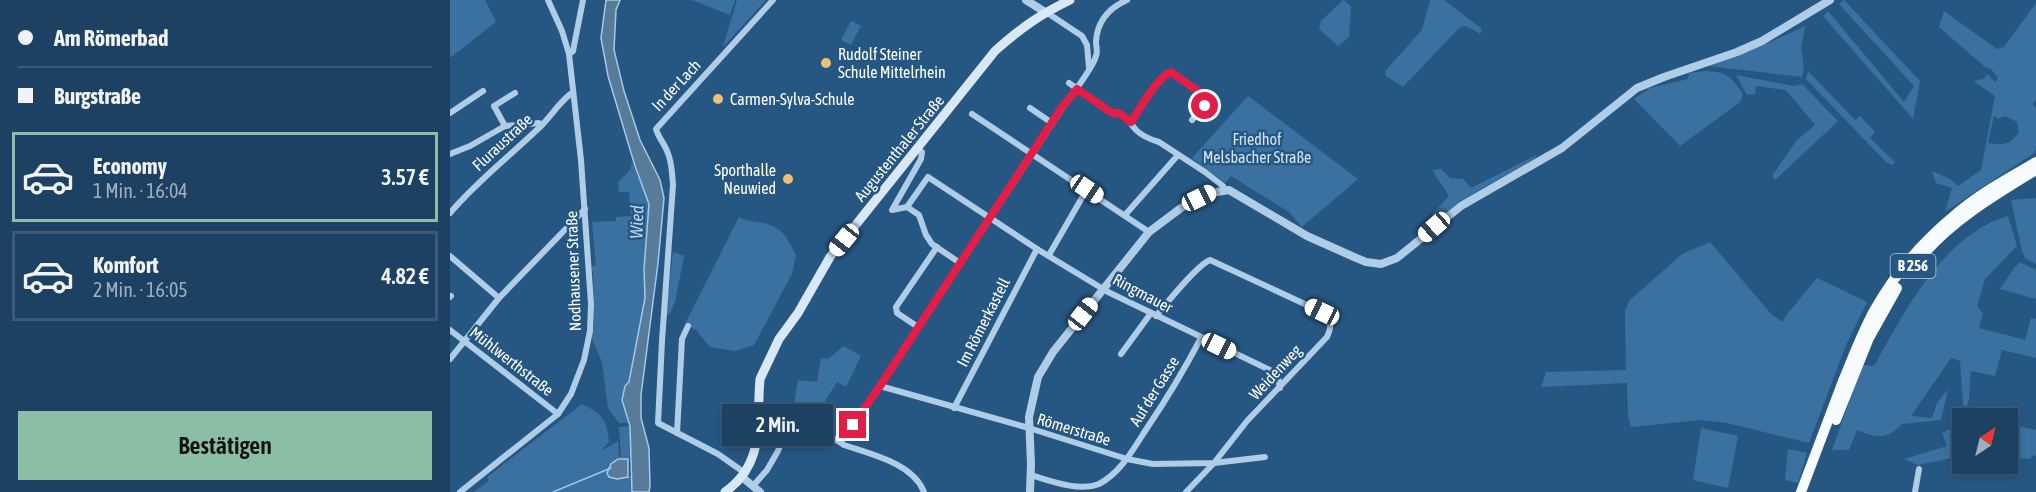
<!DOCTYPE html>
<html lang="de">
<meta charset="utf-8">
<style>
body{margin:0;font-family:"Asap Condensed",sans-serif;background:#294c6b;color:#f1f3f6;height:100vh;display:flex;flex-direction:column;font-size:22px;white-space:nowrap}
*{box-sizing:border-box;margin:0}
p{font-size:20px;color:#a0afbe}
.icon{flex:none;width:33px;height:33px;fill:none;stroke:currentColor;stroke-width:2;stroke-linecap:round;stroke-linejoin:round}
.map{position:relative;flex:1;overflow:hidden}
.side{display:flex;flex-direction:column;background:#1c4162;width:450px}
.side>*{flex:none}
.guide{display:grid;align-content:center;height:132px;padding:0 18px;background:#1c4162}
.needle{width:39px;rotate:35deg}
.controls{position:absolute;left:1502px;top:408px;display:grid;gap:12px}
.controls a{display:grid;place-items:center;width:66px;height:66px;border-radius:0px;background:#1c4162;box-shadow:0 3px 9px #0003,0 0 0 2px #3a5a77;font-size:30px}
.end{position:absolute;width:27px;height:27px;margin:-14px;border:8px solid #e11d48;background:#fff;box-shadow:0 0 0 3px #fff}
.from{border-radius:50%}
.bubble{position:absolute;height:42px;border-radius:0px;background:#1c4162;box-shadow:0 3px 9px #0003,0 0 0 2px #3a5a77;font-size:20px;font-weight:600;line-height:42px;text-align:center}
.car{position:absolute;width:18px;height:36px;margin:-18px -9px;border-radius:8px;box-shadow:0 0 4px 2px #0007;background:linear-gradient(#fff 24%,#345 0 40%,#fff 0 76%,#345 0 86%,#fff 0)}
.guide b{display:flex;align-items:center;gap:21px;height:57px;font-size:22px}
.guide b+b{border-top:2px solid #3a5a77}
.guide i{width:15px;height:15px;background:#f1f3f6}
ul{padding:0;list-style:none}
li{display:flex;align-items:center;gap:18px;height:90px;margin:0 12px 9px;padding:0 6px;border:3px solid #3a5a77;border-radius:0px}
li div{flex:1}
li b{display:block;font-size:22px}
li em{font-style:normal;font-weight:600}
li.current{border-color:#8abfa5}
li>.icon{width:54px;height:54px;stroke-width:1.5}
.primary-button{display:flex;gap:12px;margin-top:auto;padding:12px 18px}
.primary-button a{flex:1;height:69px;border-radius:0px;background:#8abfa5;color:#111;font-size:24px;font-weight:600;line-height:69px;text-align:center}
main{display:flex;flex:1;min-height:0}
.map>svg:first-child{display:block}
.green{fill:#3b71a0;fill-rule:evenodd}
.water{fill:#597b9a;stroke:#a3c9e8;stroke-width:1.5}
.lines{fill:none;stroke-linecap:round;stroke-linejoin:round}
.stream{stroke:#a3c9e8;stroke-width:1.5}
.minor{stroke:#afcde7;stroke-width:6}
.tertiary{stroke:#afcde7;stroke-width:8}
.secondary{stroke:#d9e8f6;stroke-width:9}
.trunk{stroke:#f8fbfe;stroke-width:10}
.route{stroke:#e11d48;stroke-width:8}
.poi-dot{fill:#f0c174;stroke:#265783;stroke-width:2}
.labels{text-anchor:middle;stroke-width:5;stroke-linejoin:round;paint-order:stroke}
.shield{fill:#265783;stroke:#becdda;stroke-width:1.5}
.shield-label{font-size:15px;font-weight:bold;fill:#fff}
.poi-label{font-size:16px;fill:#fff;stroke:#265783;text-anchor:start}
.street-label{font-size:16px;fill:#fff;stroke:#265783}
.park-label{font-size:16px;fill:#d2e5f6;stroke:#265783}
.water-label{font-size:18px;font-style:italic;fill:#bad7ef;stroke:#265783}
</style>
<main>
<section class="side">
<div class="guide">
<b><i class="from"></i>Am Römerbad</b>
<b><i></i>Burgstraße</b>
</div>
<ul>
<li class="current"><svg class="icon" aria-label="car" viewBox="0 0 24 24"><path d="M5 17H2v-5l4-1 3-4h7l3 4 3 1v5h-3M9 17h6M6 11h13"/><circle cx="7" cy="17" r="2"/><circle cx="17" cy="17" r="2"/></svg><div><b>Economy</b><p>1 Min. · 16:04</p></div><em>3.57 €</em></li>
<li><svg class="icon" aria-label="car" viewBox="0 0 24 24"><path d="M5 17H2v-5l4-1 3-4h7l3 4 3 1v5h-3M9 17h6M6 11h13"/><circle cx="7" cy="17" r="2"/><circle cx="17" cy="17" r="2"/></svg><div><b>Komfort</b><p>2 Min. · 16:05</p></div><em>4.82 €</em></li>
</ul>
<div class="primary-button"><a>Bestätigen</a></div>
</section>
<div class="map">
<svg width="1586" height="492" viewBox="0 0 1586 492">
<rect width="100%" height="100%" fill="#265783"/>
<!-- green -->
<g class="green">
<polygon points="0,0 35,0 46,22 0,58"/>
<polygon points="242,0 285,0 280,15"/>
<polygon points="287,0 316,0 273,47"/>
<polygon points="893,0 901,6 899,37 888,46 869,29 871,21"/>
<polygon points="980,0 994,0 1032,29 1030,34 1016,26 1010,27 953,87 936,76 935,71 972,30"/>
<polygon points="1394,0 1470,81 1463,119 1373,16 1378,11 1454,102 1464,86 1389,4"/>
<path d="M1586,3V100L1583,104L1586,108V149L1584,153L1495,212L1502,188L1486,183L1482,171L1500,179L1508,186L1531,170L1545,96L1523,81L1534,79L1537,74L1545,82L1548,78L1542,70L1535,67L1489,27L1494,11L1547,49L1554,47ZM1544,116L1548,119L1555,116L1567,122L1569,132C1559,146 1554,145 1538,143Z"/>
<polygon points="401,21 411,26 401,45 391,40"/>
<polygon points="1355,26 1351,48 1354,67 1352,77 1259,66 1314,45"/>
<path d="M1255,71C1278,72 1280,76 1293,94L1290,102L1230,146L1184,99L1200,88L1238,79L1239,73Z"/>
<polygon points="1358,71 1405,120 1410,116 1425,132 1420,138 1445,162 1443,165 1437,163 1356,79"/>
<polygon points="1286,75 1344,86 1352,84 1388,121 1325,180 1322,176 1347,140 1365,125 1336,90 1306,86 1305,94 1297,95"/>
<polygon points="798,96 908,179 852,227 839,212 781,176 775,183 742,158"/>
<polygon points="1087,155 1086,158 1010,201 986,222 982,214 999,196 982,170 991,169 1000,178 1013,179 1021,188"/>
<polygon points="182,162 199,203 194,269 195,298 179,383 172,400 178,423 169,423 158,408 152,362 141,337 144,327 143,273 141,267 146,265 142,222 166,221 166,217 181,216 179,192 169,192 168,182 180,170"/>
<polygon points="1586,198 1586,264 1575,258 1572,251 1561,200"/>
<path d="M1558,216L1567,246L1535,279L1527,306L1533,313L1529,328L1575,340L1581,318L1586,319V358L1552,350L1545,376L1521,371L1519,399L1514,415L1528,418H1514L1510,361L1501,358L1461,416L1482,418L1487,403L1498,389L1491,420L1452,424C1437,440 1427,438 1407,430L1399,450H1382L1412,365L1424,366C1455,311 1493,235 1558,216Z"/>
<path d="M289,217C296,221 300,221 307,222C330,224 337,236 346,255L342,274L304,345L285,351L260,347L246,330L235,324Z"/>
<polygon points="1260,242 1322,315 1333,322 1335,317 1367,278 1417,302 1396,345 1359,443 1277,423 1251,420 1181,427 1178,416 1177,383 1091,387 1096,372 1176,370 1175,311 1179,301 1232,254"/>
<polygon points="223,252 234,256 225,302 219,315 216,314"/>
<polygon points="1570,262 1586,270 1586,299 1550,289 1565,267"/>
<polygon points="394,346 411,356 396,387 387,382 362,422 343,410 348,380 367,382 371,358 378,359"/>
<path d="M132,404C152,414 157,419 159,442L151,451L168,441L169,456L171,457L169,427L180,426L182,456L179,457L178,476H182V492H24L39,481L37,477Z"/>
<polygon points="1512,422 1512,456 1468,465 1454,459 1497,446 1492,433"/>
<polygon points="1557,424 1586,430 1586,456 1583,455 1580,459 1557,458"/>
<polygon points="1251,428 1288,436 1278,488 1243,480"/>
<polygon points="1338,449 1357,453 1348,483 1335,480"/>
</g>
<!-- water -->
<g class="water">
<polygon points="156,0 170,0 166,10 164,50 174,91 190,140 210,180 214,198 208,263 191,395 191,418 199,448 200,486 199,492 182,492 180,426 172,400 175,386 179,382 195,298 194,269 199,204 185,166 158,76 151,38"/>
<polygon points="168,459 178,459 178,477 167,479 159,477 157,473 161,464"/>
</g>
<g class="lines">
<!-- stream -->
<polyline class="stream" points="103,492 161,468"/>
<!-- minor -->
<g class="minor">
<polyline points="596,12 632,36 637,45 639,68"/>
<polyline points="119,54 123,51 133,0"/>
<path d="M619,83L662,113C676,113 678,121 686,130C692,136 702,140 709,142L755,172L773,186L774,189"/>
<polyline points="580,108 602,123"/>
<polyline points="0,113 33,91"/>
<polyline points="522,114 699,232"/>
<path d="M681,122C690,108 707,78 721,72L759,99L742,120"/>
<polyline points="55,126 44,106 65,93"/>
<polyline points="467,149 472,152 471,159 442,210 457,207 469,215 476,235 482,244 510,263"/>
<polyline points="0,154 20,146 55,126 89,123 92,125"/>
<polyline points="457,207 478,177 587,249 658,292 822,371 828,378 830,388"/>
<path d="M0,213C27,181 61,155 91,126C102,115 110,101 123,92"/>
<polyline points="675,215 728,155"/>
<polyline points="599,255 637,189"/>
<polyline points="0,256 49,298"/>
<polyline points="0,297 1,296"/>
<path d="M706,316C717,303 747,265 760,260L872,312C882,321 882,326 877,337L797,421L764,463L736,492"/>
<polyline points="468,327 447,313 446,307 487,247"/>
<polyline points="0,330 108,414"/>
<polyline points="671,354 701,313"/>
<polyline points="0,359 49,298 135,209"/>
<polyline points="430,386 579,428 677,459 703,464 764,463 815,457"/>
<polyline points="504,408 587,249"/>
<polyline points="227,433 232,339 238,326"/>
<path d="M295,473L268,454L208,423L212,341L223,185C222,173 222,161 217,151C214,143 208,137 206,129L323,0"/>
<path d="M581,475C601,481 629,492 649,484C672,472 685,446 699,425C718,397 735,368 751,338"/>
<polyline points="303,486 317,470 328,451 340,419 348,419 390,442"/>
<polyline points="10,492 108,414 121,394 134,360 140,331 141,304 131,160 119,54 112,31 98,0"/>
<path d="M474,492C463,463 420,454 394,445L390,442L430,386L613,107C621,96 643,68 646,56C648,52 646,46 646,42C647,21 659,8 677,0"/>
<polyline points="1465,492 1469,469"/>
</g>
<!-- tertiary -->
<g class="tertiary">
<polyline points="576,0 595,12"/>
<polyline points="292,477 310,492"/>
<polyline points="580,492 581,464 579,417 588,377 603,352 699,232 731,208 761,193 779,190 857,236 904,257 916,262 931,264 947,258 1011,206 1112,148 1187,88 1214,77 1287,52 1312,41 1380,0"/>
</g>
<!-- secondary -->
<path class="secondary" d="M275,492C316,463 306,423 310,379L329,339L348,313L380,257L545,51C571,28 589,15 620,0"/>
<!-- trunk -->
<g class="trunk">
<path d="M1472,256C1503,220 1545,195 1586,170"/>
<polyline points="1386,420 1419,338 1447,288"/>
<path d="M1351,492C1365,455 1379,418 1393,381C1403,357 1412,333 1424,311C1445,273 1473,241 1506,214C1530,193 1559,178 1586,162"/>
</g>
</g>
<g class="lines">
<!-- route -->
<path class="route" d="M403,425L430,386L612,107L627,89L662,113H669L681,122C691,108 706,78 721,72L759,99L755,106"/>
</g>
<!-- markers -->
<g class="poi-dot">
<circle cx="376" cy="63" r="6"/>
<circle cx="268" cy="99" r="6"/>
<circle cx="338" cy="179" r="6"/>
</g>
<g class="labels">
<!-- shield labels -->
<rect class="shield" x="1440.5" y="254" width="45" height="24" rx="4.5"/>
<g class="shield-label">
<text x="1463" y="271">B 256</text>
</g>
<!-- poi labels -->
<g class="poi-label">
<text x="388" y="60">Rudolf Steiner<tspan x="388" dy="18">Schule Mittelrhein</tspan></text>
<text x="280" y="105">Carmen-Sylva-Schule</text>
<text x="326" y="176" text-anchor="end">Sporthalle<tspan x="326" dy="18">Neuwied</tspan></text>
</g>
<!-- street labels -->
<g class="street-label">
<text transform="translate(226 85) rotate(-47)" y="6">In der Lach</text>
<text transform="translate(52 142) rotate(-43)" y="6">Fluraustraße</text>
<text transform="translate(449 148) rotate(-51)" y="6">Augustenthaler Straße</text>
<text transform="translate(123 271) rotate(-92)" y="6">Nodhausener Straße</text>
<text transform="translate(693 293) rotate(28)" y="6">Ringmauer</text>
<text transform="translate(533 322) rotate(-63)" y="6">Im Römerkastell</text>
<text transform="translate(62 361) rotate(38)" y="6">Mühlwerthstraße</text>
<text transform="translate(825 372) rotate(-47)" y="6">Weidenweg</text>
<text transform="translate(704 391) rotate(-58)" y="6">Auf der Gasse</text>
<text transform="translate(624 429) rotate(17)" y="6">Römerstraße</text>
</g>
<!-- park labels -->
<g class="park-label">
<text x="807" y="145">Friedhof<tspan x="807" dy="18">Melsbacher Straße</tspan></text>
</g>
<!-- water labels -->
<g class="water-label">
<text transform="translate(187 222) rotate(-88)" y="6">Wied</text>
</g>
</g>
</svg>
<div class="controls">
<a><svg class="needle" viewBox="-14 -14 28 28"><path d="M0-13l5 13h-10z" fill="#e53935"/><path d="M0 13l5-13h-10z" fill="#a0afbe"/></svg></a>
</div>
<i class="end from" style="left:755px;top:106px"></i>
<i class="end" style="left:403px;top:425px"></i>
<div class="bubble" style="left:272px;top:404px;width:111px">2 Min.</div>
<i class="car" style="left:637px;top:189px;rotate:124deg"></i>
<i class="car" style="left:749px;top:198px;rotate:64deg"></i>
<i class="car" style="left:984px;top:227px;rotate:229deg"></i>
<i class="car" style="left:394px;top:240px;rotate:219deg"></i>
<i class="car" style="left:872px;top:312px;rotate:295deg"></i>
<i class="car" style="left:633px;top:314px;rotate:38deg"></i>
<i class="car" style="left:769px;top:346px;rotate:116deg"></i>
</div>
</main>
